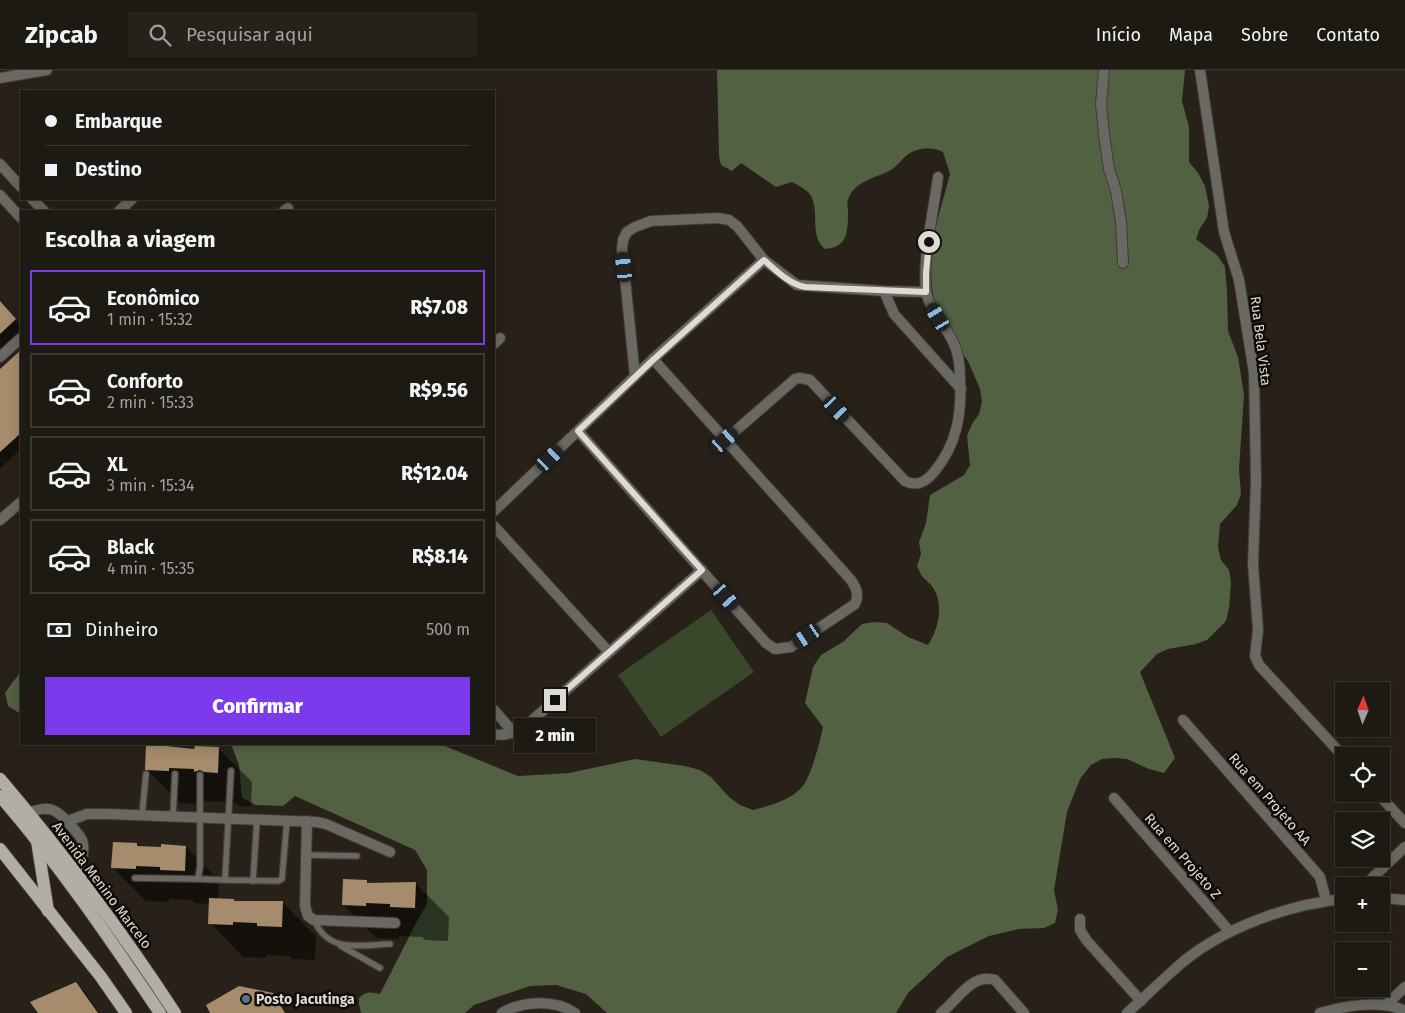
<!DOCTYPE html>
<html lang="pt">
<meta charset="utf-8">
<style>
body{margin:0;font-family:"Fira Sans",sans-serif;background:#25221c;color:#f1f3f6;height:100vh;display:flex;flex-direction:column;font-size:19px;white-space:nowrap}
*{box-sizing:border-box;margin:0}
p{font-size:16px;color:#a0a0a0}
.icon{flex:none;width:28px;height:28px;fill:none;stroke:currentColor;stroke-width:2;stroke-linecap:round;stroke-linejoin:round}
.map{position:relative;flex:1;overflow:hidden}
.sheet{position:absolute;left:20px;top:140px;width:475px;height:535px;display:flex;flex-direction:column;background:#1d1913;border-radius:0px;box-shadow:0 2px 12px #0003,0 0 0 1px #3b3833}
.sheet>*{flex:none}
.guide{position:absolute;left:20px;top:20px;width:475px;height:110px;border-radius:0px;box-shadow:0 2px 12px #0003,0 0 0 1px #3b3833;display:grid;align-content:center;height:110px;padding:0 25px;background:#1d1913}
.needle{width:32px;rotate:2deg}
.fabs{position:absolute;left:1335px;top:612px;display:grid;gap:10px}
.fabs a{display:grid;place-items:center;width:55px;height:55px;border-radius:0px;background:#1d1913;box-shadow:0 2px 12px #0003,0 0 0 1px #3b3833;font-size:25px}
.end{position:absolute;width:22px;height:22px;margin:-11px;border:6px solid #dedad5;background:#111;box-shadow:0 0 0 2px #111}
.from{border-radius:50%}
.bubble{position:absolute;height:35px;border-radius:0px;background:#1d1913;box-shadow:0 2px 12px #0003,0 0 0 1px #3b3833;font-size:16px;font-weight:800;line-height:35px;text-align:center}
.car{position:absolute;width:15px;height:30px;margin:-15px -8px;border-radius:6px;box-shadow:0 0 4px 1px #0007;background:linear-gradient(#222 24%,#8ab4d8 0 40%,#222 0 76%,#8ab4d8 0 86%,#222 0)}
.guide b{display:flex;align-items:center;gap:18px;height:48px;font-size:19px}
.guide b+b{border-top:1px solid #3b3833}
.guide i{width:12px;height:12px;background:#f1f3f6}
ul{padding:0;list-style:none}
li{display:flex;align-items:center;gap:15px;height:75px;margin:0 10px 8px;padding:0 15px;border:2px solid #3b3833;border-radius:0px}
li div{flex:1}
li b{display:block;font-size:19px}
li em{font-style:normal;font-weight:800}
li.selected{border-color:#7c3aed}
li>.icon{width:45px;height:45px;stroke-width:1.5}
h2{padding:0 25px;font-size:22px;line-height:60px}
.pay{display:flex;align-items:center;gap:12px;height:55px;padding:0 25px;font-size:19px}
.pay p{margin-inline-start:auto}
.action{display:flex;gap:10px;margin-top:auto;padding:10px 25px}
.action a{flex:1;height:58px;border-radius:0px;background:#7c3aed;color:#fff;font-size:20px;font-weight:800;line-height:58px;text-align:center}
header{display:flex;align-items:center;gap:30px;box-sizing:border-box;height:70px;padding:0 25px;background:#1d1913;border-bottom:1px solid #3b3833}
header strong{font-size:24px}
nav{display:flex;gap:28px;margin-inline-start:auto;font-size:18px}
.search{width:350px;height:45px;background:#25221c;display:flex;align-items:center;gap:12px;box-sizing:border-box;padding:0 18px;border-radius:0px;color:#a0a0a0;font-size:19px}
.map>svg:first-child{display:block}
.green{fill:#39472b}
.forest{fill:#516141}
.shadow{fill:#0007}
.building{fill:#a68c6d}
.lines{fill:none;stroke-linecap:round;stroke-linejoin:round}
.service-casing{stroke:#413b33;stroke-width:8}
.minor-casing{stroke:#413b33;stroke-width:12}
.primary-casing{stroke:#413b33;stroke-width:14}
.service{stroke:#696863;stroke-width:5.5}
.minor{stroke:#696863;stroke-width:10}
.primary{stroke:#b2aea4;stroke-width:12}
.route{stroke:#dedad5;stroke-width:6}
.service-dot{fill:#5c6f8a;stroke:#0e0b08;stroke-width:2}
.labels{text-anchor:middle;stroke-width:5;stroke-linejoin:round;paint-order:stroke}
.street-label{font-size:14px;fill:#dedad5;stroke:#0e0b08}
.poi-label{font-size:14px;font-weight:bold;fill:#dedad5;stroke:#0e0b08;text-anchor:start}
</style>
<header>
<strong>Zipcab</strong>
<div class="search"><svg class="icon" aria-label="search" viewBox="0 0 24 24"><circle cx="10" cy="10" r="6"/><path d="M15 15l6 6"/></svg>Pesquisar aqui</div>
<nav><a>Início</a><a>Mapa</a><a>Sobre</a><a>Contato</a></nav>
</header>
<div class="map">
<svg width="1405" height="943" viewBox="0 0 1405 943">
<rect width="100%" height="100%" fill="#272119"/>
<!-- green -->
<polygon class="green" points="711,540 754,602 661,667 618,605"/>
<!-- forest -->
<g class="forest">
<path d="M717,0H1185L1182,31L1189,57V92L1198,103L1205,116L1209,136L1207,148L1200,158L1196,169L1218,186L1225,197L1227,221L1228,261L1238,287L1244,325L1239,399L1241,424L1237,435L1220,454L1218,477L1221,490L1229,500L1231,512L1229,538L1226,551L1207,570L1196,574L1168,579L1157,584L1140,602L1175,688L1164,703L1149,699L1127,689L1114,688L1102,689L1091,695L1080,709L1067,742L1054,820L1058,840L1055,853L1044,858L1019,859L989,866L947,887L908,923L896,943H607L586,924L556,915L530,916L474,935L465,943H361L359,934V928C366,921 371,922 380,924L414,857L427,834V800L415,780L295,726L283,736L256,735L242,728L239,695L231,674H440L518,706L569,703L635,689L685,696L700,700L711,707L729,727L740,735L753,740C769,736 791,730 802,717C811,707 820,671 823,657L805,633L813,597L821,585L843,572L862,554L874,552L887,553L908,567L928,575C939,558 945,532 931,515C923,507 922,508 917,496L921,484L919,472L926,453L930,425L964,405L970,395L967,366L972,354L979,344L982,332L980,319L968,291L958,279L937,247L932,218L930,186L934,162L950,104L943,82C932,76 918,77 907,85C900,91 896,98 887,102C872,109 857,111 849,127C846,132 848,137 848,142C848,160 848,178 825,179C809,166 820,143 811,126C808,120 798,115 792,112L776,117L741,93L732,101L721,95L719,86Z"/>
<polygon points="21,602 21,644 8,636 5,623 12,613"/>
</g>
<!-- shadow -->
<g class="shadow">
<polygon points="0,232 21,256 21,261 0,280"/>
<polygon points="21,282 21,379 0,398 0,301"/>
<polygon points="219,679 252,712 251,736 239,736 235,733 228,735 225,732 202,731 202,734 180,733 146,699 196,680"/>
<polygon points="136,775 139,777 186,777 219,810 218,829 235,833 282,832 316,866 315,890 292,889 289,886 266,885 266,888 243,887 210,853 210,834 195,833 192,830 169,829 169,832 146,831 113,798"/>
<polygon points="366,812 369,814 416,814 449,847 448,871 425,870 422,867 399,866 399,869 376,868 343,835"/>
<polygon points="76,913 85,922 99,943 39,943"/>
</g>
<!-- building -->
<g class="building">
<polygon points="0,231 16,249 0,264"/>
<polygon points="21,280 21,363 0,382 0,299"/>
<polygon points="146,674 194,679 195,676 219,677 218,703 204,702 200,700 194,702 194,699 169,698 169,701 145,700"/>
<polygon points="113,772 137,773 137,776 161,777 161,774 186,776 185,801 160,800 160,797 136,796 136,799 111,798"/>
<polygon points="343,809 367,810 367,813 416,812 415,838 390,837 390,834 366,833 366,836 342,835"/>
<polygon points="209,828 234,829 234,831 283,831 282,857 257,856 257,853 233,852 233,855 208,854"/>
<polygon points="76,912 98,943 38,943 30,932"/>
<polygon points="239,916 273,923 285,943 210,943 206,935"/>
</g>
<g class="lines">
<!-- service casing -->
<g class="service-casing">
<g id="service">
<polyline points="142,745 146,704"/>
<polyline points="173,746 175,704"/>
<polyline points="306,785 357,786"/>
<polyline points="135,808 198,809 200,797 200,705"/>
<polyline points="198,809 225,810 231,701"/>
<polyline points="225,810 278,811 282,809 287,750"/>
<polyline points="253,811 257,749"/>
<path d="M314,850C329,884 359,875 390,874"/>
<polyline points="341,876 380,898"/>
</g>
</g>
<!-- minor casing -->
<g class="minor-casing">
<g id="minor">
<polyline points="1104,0 1101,34 1104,64 1109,99 1116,121 1121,152 1123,193"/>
<polyline points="1200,0 1224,162 1239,210 1254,303 1256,411 1253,494 1258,560 1255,586 1259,595 1344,687"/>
<polyline points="0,8 47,0"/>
<polyline points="0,94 21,117"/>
<polyline points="0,125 21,148"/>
<polyline points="32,129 44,141"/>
<polyline points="119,141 132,129"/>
<polyline points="284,141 288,138"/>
<polyline points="884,221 894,244 961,319"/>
<polyline points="494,274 500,268"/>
<polyline points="0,287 21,268"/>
<polyline points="635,306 622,179 623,170 627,162 635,157 651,151 718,148 729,150 737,156 764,190 797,215 884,221 926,222"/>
<path d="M578,361L766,573L775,579L791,577L855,534C859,525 857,519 851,510L653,289"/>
<path d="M725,370L795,309L800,308L810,310L905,411C917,417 926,412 934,402C957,375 962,343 960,309C960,296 959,283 953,272C945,255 929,239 926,221C922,190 934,139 938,107"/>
<polyline points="494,441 653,289 764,190"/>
<polyline points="0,450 21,432"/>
<polyline points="494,456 609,582"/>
<polyline points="494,640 513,662"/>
<polyline points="1183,650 1320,807 1326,830"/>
<path d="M494,664C505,667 518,661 528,654L702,500"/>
<polyline points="1378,724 1405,753"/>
<polyline points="1114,728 1230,862"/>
<path d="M23,745C48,734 56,737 73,758C77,763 83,768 83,774C85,784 79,795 76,805"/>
<polyline points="68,751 87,744 108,744 317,752 326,754 390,782"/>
<polyline points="307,751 305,836 308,846 314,850 395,853"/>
<polyline points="1367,816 1372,808 1405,777"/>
<polyline points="1381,828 1405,830"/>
<polyline points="1080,849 1080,860 1087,871 1141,931"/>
<polyline points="1387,934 1405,917"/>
<path d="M502,943C522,931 555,929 575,943"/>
<path d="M941,943C957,931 972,902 995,910L1024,943"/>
<path d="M1127,943C1146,926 1164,908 1184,891C1226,857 1290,834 1344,829"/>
<path d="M1320,943C1344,936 1383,929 1405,941"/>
</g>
</g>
<!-- primary casing -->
<g class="primary-casing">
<g id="primary">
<path d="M0,709C63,783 122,862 175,943"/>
<path d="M0,726C59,794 110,869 160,943"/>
<polyline points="37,771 48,841"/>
<polyline points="0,779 101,907 126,943"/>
</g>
</g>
<!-- service -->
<use href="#service" class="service"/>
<!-- minor -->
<use href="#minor" class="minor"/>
<!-- primary -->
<use href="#primary" class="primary"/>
</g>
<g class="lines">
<!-- route -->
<path class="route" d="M555,630L702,500L578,361L653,290L764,190C777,201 789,214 805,217L926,222V203L929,172"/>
</g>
<!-- markers -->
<circle class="service-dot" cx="246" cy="929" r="5"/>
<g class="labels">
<!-- street labels -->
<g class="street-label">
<text transform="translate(1261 271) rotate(83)" y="5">Rua Bela Vista</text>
<text transform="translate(1270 729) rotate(49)" y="5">Rua em Projeto AA</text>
<text transform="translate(1183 786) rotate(49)" y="5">Rua em Projeto Z</text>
<text transform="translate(102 815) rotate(53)" y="5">Avenida Menino Marcelo</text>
</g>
<!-- poi labels -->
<g class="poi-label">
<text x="256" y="934">Posto Jacutinga</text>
</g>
</g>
</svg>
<div class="fabs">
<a><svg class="needle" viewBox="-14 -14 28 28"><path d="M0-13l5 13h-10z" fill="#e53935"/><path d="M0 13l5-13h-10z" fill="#a0a0a0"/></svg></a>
<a><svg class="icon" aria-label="locate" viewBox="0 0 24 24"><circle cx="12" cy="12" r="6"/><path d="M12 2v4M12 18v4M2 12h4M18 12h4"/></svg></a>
<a><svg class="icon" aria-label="layers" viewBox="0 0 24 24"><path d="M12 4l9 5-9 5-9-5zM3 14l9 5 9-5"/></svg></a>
<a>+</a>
<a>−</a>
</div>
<i class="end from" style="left:929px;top:172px"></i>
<i class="end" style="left:555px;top:630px"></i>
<div class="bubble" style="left:514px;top:648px;width:82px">2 min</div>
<i class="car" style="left:624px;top:197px;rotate:354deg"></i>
<i class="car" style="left:938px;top:247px;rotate:329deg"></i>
<i class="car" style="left:837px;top:339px;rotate:137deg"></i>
<i class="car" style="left:725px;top:370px;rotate:49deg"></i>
<i class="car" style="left:550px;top:388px;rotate:47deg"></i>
<i class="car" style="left:726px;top:527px;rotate:139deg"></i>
<i class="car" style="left:807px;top:566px;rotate:236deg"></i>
<div class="guide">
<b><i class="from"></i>Embarque</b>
<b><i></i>Destino</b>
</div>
<section class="sheet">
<h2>Escolha a viagem</h2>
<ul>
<li class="selected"><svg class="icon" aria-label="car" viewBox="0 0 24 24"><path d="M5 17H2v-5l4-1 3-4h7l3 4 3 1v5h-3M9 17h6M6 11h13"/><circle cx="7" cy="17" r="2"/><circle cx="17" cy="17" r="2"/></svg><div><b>Econômico</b><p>1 min · 15:32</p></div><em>R$7.08</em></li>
<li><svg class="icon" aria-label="car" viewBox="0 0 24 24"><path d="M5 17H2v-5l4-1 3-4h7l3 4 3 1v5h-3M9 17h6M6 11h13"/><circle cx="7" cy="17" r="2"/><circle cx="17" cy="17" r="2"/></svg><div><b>Conforto</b><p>2 min · 15:33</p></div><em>R$9.56</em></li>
<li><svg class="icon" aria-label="car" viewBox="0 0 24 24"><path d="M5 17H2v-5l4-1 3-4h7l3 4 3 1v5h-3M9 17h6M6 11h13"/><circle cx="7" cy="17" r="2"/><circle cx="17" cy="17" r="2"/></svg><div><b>XL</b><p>3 min · 15:34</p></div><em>R$12.04</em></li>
<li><svg class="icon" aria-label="car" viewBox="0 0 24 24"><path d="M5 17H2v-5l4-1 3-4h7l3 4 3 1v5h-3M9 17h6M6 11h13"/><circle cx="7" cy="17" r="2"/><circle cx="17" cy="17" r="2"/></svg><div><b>Black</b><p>4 min · 15:35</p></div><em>R$8.14</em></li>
</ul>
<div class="pay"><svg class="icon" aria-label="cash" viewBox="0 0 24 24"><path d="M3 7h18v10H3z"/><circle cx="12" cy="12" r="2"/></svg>Dinheiro<p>500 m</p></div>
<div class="action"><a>Confirmar</a></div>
</section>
</div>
